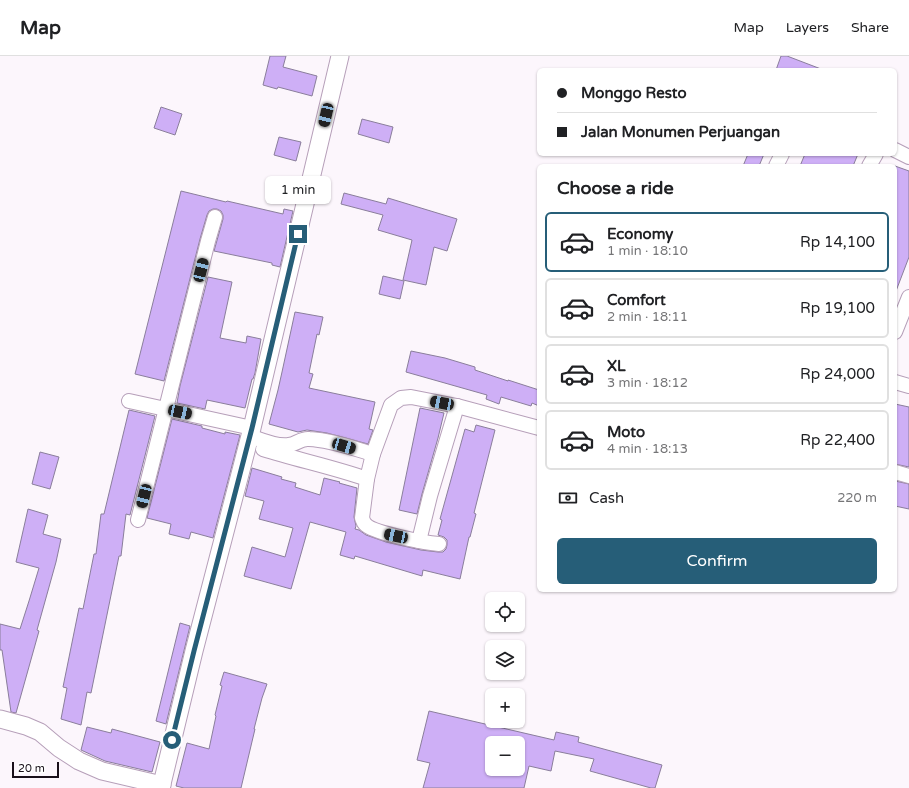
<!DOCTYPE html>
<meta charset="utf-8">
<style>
body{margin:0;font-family:"Varela Round",sans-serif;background:#f2f2f2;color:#202124;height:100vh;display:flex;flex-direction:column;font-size:15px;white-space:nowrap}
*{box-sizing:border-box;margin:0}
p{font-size:13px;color:#757577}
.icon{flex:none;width:22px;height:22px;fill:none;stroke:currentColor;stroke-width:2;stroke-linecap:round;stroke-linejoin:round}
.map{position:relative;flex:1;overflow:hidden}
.side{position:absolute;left:537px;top:108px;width:360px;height:428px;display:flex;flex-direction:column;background:#fff;border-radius:6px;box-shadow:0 1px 3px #0004}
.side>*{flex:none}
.top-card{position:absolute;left:537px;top:12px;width:360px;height:88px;border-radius:6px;box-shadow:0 1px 3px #0004;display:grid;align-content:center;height:88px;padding:0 20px;background:#fff}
.fabs{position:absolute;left:485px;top:536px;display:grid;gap:8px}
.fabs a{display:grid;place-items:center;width:40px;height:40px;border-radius:6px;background:#fff;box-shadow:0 1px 3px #0004;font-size:20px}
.scale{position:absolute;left:12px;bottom:10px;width:47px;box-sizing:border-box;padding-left:4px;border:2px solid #19101a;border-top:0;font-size:11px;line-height:14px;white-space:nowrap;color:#19101a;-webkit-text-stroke:3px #fff;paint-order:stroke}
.end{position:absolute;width:18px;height:18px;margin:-9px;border:5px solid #265e78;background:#fff;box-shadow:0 0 0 2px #fff}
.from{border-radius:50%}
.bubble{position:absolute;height:28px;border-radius:6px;background:#fff;box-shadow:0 1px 3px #0004;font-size:13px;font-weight:600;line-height:28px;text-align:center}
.car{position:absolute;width:12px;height:24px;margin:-12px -6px;border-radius:5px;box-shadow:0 0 3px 1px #0007;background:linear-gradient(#222 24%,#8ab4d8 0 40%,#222 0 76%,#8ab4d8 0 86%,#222 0)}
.top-card b{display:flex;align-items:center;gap:14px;height:38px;font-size:15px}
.top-card b+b{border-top:1px solid #e0e0e0}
.top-card i{width:10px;height:10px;background:#202124}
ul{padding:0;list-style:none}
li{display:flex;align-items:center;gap:12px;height:60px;margin:0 8px 6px;padding:0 12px;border:2px solid #e0e0e0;border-radius:6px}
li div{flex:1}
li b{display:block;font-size:15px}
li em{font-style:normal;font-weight:600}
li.on{border-color:#265e78}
li>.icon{width:36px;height:36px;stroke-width:1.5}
h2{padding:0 20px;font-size:18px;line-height:48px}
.pay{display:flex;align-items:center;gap:10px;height:44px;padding:0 20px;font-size:15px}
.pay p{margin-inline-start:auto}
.cta{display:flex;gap:8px;margin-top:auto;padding:8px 20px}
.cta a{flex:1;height:46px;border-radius:6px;background:#265e78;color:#fff;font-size:16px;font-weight:600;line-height:46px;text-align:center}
header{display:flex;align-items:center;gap:24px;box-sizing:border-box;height:56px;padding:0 20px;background:#fff;border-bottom:1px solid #e0e0e0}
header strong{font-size:19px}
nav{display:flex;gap:22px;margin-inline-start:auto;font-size:14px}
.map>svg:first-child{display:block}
.building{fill:#ceaff6;stroke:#8a7e9b;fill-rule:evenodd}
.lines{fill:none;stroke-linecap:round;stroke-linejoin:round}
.minor-casing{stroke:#b69fb9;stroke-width:16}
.tertiary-casing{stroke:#b69fb9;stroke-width:19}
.minor{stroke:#fff;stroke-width:14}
.tertiary{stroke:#fff;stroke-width:17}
.route{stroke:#265e78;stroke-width:5}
</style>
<header>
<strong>Map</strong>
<nav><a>Map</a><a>Layers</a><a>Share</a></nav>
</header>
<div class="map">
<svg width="909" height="732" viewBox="0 0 909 732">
<rect width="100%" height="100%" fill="#fcf6fc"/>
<!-- building -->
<g class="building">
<polygon points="270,0 286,0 283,11 317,20 312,40 278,31 277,33 263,29"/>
<polygon points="781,0 787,0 821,13 821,14 776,14"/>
<polygon points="161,51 182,58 175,79 154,72"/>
<polygon points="362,63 393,71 389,87 358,78"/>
<polygon points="279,81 301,86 296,105 274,99"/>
<polygon points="748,98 764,98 759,110 743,110"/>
<polygon points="805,98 858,98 853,110 800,110"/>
<polygon points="895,110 909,115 909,201 896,235 895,235"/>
<polygon points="181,135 226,146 227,145 283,158 284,153 293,155 280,211 272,209 272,207 214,195 223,163 223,159 221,155 217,153 213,153 209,155 207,159 200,183 164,325 135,318"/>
<polygon points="344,137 386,148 388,142 457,163 447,195 434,191 426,229 403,224 412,184 378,174 383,159 341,148"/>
<polygon points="383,220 404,225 400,243 379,238"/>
<polygon points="208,221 232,226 220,282 246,287 247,280 261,283 255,317 253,323 252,323 245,352 207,344 205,353 177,347 180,330"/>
<polygon points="295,256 323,261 319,279 317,278 309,317 313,318 309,332 375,346 369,373 373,374 368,388 327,377 307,374 298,376 269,368 278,334 282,316"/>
<polygon points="411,295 445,302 475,311 475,314 508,325 508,324 539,334 539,350 532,347 531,350 501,341 499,348 486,343 487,339 406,316"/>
<polygon points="895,348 909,351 909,411 895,408"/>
<polygon points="420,352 444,357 438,382 422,438 417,458 399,454"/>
<polygon points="129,354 155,360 130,459 126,458 121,500 119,500 91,637 87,636 81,669 61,663 67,632 63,631 79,552 83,553 94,498 96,498 101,458 104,458"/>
<polygon points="172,363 202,370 202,372 225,378 225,376 240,379 213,482 191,476 189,483 169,478 171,468 147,462"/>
<polygon points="476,369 495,374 474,457 476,458 470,481 469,481 460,523 423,514 422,520 355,500 354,503 340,499 346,476 310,466 291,533 244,520 252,491 285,501 293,472 259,463 264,445 245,440 252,412 282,421 281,423 296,427 295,431 320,439 324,422 340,426 339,427 357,432 354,461 356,470 355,473 359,474 366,479 386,486 421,494 438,496 443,496 446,493 447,489 447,484 444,481 438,479 442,464 440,463 465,373 474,376"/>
<polygon points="40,396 59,401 50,433 32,428"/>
<polygon points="895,425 909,428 909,453 895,450"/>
<polygon points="28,453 48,459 43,478 61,483 56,506 37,574 39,575 16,657 11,656 2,594 0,594 0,568 20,573 29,545 39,512 16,506"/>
<polygon points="180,567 190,570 166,668 156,665"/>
<polygon points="224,616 267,628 262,642 254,673 255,673 241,732 184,732 176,730 187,687 209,693 216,660 215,659 222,630 220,629"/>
<path d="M429,655L554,684L556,676L579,681L578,686L662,709L655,732H651L590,715L594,703L555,695L551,715L529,710L524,732H423L430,707L417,704ZM492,687H518V713H492Z"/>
<polygon points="87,671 111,677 112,673 160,686 152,716 105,705 81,694"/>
</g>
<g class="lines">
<!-- minor casing -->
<g class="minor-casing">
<g id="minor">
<polyline points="895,94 909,101"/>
<polyline points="776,110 782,98"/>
<polyline points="869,110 876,98"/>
<polyline points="895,276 909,241"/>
<polyline points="895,326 909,330"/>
<polyline points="129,345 252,372"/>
<path d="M250,380C261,384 277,391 289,389C296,388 302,382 309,383C331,384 352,392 373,398"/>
<path d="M263,393C298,404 333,411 367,423"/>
<polyline points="895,416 909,420"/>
<polyline points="138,464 208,185 215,161"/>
<polyline points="419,485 430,440 457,350"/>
<path d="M439,488C426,487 372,477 365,468C363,466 363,464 362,462L367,423L373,398L391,349L401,342L411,341L457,350L539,372"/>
</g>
</g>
<!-- tertiary casing -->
<g class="tertiary-casing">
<g id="tertiary">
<polyline points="0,663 26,670 40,676 59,692 79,705 102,715 162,729"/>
<polyline points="161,732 194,595 252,372 340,0"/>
</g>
</g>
<!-- minor -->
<use href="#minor" class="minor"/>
<!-- tertiary -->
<use href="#tertiary" class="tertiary"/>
</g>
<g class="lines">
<!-- route -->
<polyline class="route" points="172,684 194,595 252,372 298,178"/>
</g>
</svg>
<div class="fabs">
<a><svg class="icon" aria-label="locate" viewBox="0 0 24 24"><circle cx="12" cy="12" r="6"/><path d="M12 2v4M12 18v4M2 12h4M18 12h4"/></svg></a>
<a><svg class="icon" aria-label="layers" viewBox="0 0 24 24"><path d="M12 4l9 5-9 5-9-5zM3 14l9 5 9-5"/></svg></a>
<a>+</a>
<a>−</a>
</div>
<div class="scale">20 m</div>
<i class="end from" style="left:172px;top:684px"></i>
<i class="end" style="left:298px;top:178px"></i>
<div class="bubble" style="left:265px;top:120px;width:66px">1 min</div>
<i class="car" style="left:326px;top:59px;rotate:193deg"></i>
<i class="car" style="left:201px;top:214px;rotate:14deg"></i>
<i class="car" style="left:442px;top:347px;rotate:281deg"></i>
<i class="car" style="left:180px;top:356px;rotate:102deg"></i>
<i class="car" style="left:344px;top:390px;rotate:106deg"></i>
<i class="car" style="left:144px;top:440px;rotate:194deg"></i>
<i class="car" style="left:396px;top:480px;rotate:282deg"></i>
<div class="top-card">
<b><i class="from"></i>Monggo Resto</b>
<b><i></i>Jalan Monumen Perjuangan</b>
</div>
<section class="side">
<h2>Choose a ride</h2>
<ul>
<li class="on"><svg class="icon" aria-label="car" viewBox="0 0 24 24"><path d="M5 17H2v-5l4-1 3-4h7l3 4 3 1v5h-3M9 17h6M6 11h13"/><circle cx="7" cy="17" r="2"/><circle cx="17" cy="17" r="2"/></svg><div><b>Economy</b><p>1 min · 18:10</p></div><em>Rp 14,100</em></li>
<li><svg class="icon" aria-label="car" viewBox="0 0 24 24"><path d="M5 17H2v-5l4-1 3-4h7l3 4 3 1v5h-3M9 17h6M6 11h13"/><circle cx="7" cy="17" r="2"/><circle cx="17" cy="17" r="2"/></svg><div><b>Comfort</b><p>2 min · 18:11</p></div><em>Rp 19,100</em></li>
<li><svg class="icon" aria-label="car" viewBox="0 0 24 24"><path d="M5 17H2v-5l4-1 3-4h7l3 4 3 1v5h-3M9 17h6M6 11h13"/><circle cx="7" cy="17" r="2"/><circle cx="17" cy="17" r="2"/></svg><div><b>XL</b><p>3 min · 18:12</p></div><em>Rp 24,000</em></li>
<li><svg class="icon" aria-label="car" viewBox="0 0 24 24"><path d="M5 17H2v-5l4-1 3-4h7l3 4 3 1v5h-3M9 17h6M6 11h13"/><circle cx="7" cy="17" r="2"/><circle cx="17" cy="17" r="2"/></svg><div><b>Moto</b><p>4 min · 18:13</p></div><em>Rp 22,400</em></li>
</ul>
<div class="pay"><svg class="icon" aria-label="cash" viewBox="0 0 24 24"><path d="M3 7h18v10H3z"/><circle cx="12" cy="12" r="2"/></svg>Cash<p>220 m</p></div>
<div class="cta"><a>Confirm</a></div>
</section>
</div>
